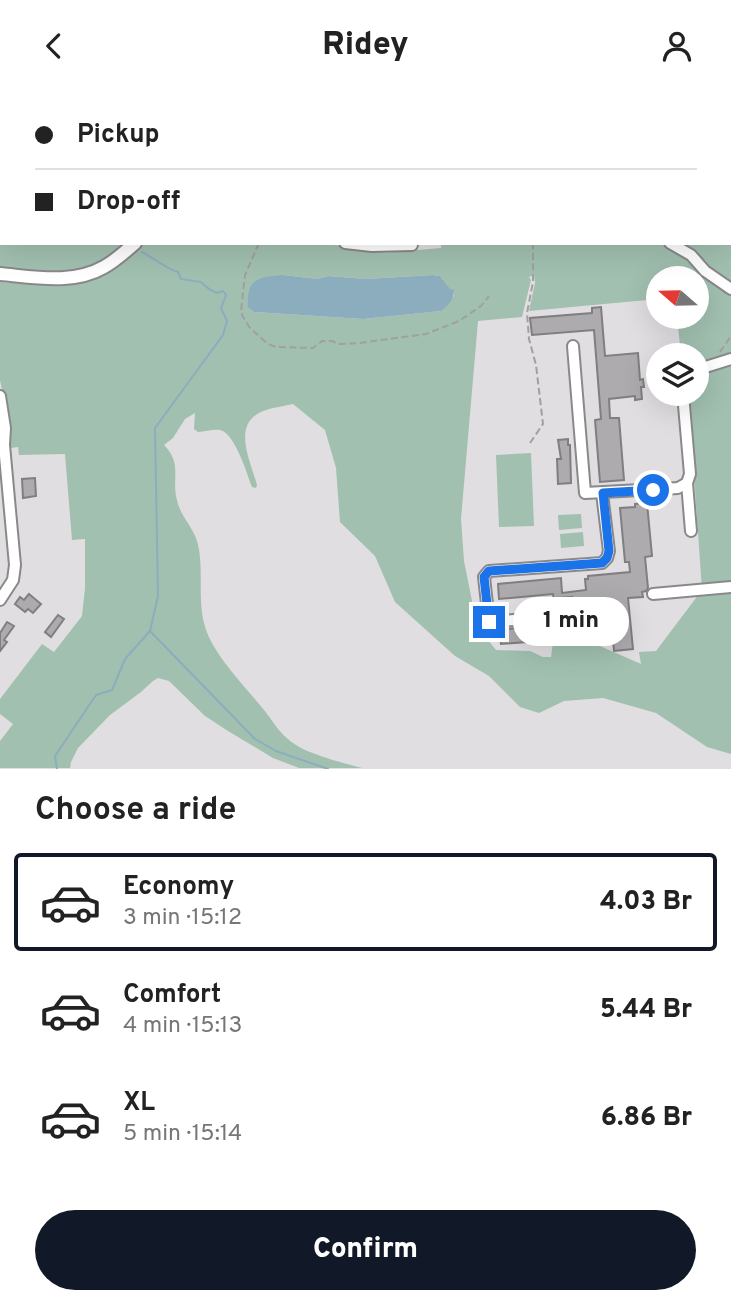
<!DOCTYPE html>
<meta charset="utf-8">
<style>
body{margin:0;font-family:Overpass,sans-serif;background:#f6f6f6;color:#222;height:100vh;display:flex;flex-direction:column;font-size:26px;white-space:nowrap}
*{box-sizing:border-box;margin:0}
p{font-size:23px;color:#767676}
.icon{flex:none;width:38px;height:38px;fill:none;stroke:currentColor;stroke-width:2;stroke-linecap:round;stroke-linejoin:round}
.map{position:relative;height:678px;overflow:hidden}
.sheet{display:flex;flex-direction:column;background:#fff;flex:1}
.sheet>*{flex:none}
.banner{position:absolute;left:0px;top:0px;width:732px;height:154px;box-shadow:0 7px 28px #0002;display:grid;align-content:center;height:154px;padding:0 35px;background:#fff}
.needle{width:46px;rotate:290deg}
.tools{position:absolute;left:646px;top:175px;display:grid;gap:14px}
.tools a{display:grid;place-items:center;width:63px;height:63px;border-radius:50%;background:#fff;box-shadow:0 7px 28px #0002;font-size:35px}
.end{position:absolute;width:32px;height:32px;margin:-16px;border:9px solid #1a73e8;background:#fff;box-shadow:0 0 0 4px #fff}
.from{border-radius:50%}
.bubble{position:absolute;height:49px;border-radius:24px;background:#fff;box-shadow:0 7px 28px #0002;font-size:23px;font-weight:800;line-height:49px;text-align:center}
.banner b{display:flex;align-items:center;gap:24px;height:66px;font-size:26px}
.banner b+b{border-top:2px solid #e0e0e0}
.banner i{width:18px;height:18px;background:#222}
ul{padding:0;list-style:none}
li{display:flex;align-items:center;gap:21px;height:98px;margin:0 14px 10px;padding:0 21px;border:4px solid transparent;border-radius:7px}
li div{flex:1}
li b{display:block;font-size:26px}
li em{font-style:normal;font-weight:800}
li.on{border-color:#111827}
li>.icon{width:63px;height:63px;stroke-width:1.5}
h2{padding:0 35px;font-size:32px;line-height:84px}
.action{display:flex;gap:14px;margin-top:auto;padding:14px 35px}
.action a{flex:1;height:80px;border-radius:42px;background:#111827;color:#fff;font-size:28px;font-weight:800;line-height:80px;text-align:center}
header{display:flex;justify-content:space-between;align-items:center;height:91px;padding:0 35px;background:#fff;font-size:32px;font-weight:800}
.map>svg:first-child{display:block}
.green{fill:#a1c0b0;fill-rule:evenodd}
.water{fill:#8cadbe}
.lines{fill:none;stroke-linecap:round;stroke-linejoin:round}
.stream{stroke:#8cadbe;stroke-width:2}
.building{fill:#adabae;stroke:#807e81;stroke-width:2}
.minor-casing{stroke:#8a888b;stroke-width:14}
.major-casing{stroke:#8a888b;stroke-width:16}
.path{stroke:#a09fa1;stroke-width:2;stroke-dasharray:7 3.5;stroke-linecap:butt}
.minor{stroke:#fff;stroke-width:10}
.major{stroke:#fff;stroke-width:12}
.route{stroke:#1a73e8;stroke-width:9}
</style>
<header><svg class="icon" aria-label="back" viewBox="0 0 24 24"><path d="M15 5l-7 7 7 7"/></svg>Ridey<svg class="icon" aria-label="person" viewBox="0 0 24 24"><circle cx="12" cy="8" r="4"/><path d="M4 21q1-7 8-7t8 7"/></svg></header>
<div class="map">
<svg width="731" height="678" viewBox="0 0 731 678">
<rect width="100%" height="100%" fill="#e0dee1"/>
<!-- green -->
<g class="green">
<polygon points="54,0 260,0 259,2 54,2"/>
<path d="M730,91L731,93V261L697,271L696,264H681L677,226H696V187H658V208L529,220L535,192L534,184L529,186L531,189L522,226L478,230L461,428L464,470L477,535L496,559L530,560L543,566H551L554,543L591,538L593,552L641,573L639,561L656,560L702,499L695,399L685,303H696L697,281L731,270V663L707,656L656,622L603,607L564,610L539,622L520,616L489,585L455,565L395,511L375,465L340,431L336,377L325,339L293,313C285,315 275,316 266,319C230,331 250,368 257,394L256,397L252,396C247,383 235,342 220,339C213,338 205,341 198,341L194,338L195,322L185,328L173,347L164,354C183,373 171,388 177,409C180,424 191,434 196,447C205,472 197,505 204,532C211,562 245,595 264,619C272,629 279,641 288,648C304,663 341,671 362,677H299L273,667L228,640L205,625L169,590L158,587L153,590L141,601L110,624L78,657L71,671L70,677H0V650L13,633L0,623V608L42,553L54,561L82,525L85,497V448L72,449L65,363L19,364L18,356L11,357L9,356L6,318L0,289V191L60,195L92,188L108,181L143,152H324L363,159H382L383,162L441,157V152H730ZM283,184L318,188L328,185L366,188L433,184L440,185L450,199L454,200V205L441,220L363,228L254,221L249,216Z"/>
<polygon points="0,149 2,149 2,152 129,152 103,173 75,183 0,177"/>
<polygon points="531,362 534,435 499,436 496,364"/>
<polygon points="581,423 582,437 559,439 558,424"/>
<polygon points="583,441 584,455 561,457 560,443"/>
</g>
<!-- water -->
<path class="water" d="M283,184L318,188L328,185L366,188L433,184L440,185L450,198L454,199C454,209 449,214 441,220L363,228L254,221L248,216C246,187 259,186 283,184Z"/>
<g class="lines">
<!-- stream -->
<g class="stream">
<polyline points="166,2 166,0"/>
<polyline points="150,540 255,648 276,660 328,678"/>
<path d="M57,678L55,665L96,604L112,599L125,568L150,540L158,505L155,337L223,244L227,230L221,217L226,204L223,200L217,202L209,198L201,191L181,188L178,181C168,179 152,166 142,161"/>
</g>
</g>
<!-- building -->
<g class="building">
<polygon points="601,216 605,265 638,262 640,289 643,288 644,296 641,296 642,308 635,309 635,305 609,308 610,327 619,327 624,389 600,391 595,329 601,328 594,239 532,244 530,227 592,222 592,217"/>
<polygon points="568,348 568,354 570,354 571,392 558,393 557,368 561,368 558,349"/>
<polygon points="35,387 36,405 23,407 22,388"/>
<polygon points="647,412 652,465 645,466 648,497 646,500 642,501 643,506 628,507 633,558 614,560 610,511 572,514 572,506 558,507 559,510 554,510 553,503 499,508 498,493 561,487 562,502 586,499 585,488 588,488 588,485 630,481 629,471 625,471 620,417 635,416 635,413"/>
<polygon points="29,503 41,513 33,522 28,518 25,521 15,513 20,506 24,509"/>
<polygon points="58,524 64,528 51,546 45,541"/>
<polygon points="7,531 14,535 4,549 7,551 0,560 0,542"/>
<polygon points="537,534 537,536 539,536 540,550 501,553 500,539"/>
</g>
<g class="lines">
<!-- minor casing -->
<g class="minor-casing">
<g id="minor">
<polyline points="559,0 562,2"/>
<polyline points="304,2 305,0"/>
<polyline points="394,2 394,0"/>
<polyline points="499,2 500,0"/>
<polyline points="527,2 529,0"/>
<polyline points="720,2 720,0"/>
<polyline points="730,82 731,82"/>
<polyline points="345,152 372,155 412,154"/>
<polyline points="670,152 691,164 705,180 731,198"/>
<polyline points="573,255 585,402 678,397 687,392 690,383 683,303"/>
<polyline points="696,279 731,268"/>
<polyline points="0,305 5,337 4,354 15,474 13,489 0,509"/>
<polyline points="687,392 691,440"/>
<polyline points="653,503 731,496"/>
<polyline points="514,529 489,531 484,486 489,480 602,472 607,467 609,460 602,402"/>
</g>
</g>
<!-- major casing -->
<g class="major-casing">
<g id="major">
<polyline points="265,2 266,0"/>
<path d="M0,183C34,186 73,194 104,176C115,170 125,161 135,152"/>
</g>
</g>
<!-- path -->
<g class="path">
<polyline points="477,0 478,2"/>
<polyline points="730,148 731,151"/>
<polyline points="259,152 245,184 241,220 243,226 250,237 268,253 276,256 313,257 322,250 332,250 339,253 359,252 426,243 459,230 481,215 489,205"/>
<polyline points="720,261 731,245"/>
<polyline points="530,352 543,333 536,274 529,248 527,222 533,191 533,152"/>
</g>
<!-- minor -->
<use href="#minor" class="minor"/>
<!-- major -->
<use href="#major" class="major"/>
</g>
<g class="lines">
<!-- route -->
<polyline class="route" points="489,531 484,486 489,480 602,472 607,467 609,460 603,402 653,399"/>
</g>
</svg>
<div class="tools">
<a><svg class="needle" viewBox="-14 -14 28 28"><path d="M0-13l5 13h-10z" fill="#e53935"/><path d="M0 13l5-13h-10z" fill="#767676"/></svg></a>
<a><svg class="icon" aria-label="layers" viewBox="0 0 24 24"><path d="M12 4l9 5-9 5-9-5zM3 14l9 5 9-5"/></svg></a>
</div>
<i class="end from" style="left:653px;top:399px"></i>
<i class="end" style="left:489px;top:531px"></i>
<div class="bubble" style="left:513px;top:506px;width:116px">1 min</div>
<div class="banner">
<b><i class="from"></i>Pickup</b>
<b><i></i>Drop-off</b>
</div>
</div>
<section class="sheet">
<h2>Choose a ride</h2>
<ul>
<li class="on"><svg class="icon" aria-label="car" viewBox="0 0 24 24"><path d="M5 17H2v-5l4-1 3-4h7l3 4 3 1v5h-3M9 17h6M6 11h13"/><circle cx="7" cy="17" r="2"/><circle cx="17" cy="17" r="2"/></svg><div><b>Economy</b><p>3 min · 15:12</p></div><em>4.03 Br</em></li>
<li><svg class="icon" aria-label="car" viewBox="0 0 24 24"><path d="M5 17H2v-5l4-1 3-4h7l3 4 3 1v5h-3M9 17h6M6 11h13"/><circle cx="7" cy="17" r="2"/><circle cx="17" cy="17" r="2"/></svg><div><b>Comfort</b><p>4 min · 15:13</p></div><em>5.44 Br</em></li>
<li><svg class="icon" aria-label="car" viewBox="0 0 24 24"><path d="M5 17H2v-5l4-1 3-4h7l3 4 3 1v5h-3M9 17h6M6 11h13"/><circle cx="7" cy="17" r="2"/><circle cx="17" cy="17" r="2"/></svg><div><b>XL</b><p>5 min · 15:14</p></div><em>6.86 Br</em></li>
</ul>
<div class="action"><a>Confirm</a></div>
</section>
